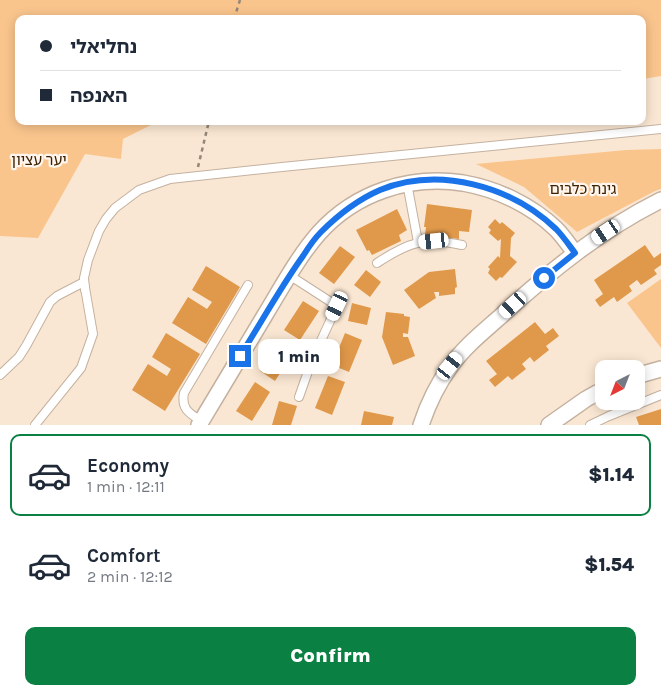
<!DOCTYPE html>
<meta charset="utf-8">
<style>
body{margin:0;font-family:Karla,"Noto Sans Hebrew",sans-serif;background:#f2f2f3;color:#1f2937;height:100vh;display:flex;flex-direction:column;font-size:19px;white-space:nowrap}
*{box-sizing:border-box;margin:0}
p{font-size:16px;color:#747a83}
.icon{flex:none;width:28px;height:28px;fill:none;stroke:currentColor;stroke-width:2;stroke-linecap:round;stroke-linejoin:round}
.map{position:relative;height:425px;overflow:hidden}
.details{display:flex;flex-direction:column;background:#fff;flex:1}
.details>*{flex:none}
.banner{position:absolute;left:15px;top:15px;width:631px;height:110px;border-radius:10px;box-shadow:0 2px 12px #0003;display:grid;align-content:center;height:110px;padding:0 25px;background:#fff}
.needle{width:32px;rotate:222deg}
.fabs{position:absolute;left:595px;top:360px;display:grid;gap:10px}
.fabs a{display:grid;place-items:center;width:50px;height:50px;border-radius:10px;background:#fff;box-shadow:0 2px 12px #0003;font-size:25px}
.end{position:absolute;width:22px;height:22px;margin:-11px;border:6px solid #1a73e8;background:#fff;box-shadow:0 0 0 2px #fff}
.from{border-radius:50%}
.bubble{position:absolute;height:35px;border-radius:10px;background:#fff;box-shadow:0 2px 12px #0003;font-size:16px;font-weight:800;line-height:35px;text-align:center}
.car{position:absolute;width:15px;height:30px;margin:-15px -8px;border-radius:6px;box-shadow:0 0 4px 1px #0007;background:linear-gradient(#fff 24%,#345 0 40%,#fff 0 76%,#345 0 86%,#fff 0)}
.banner b{display:flex;align-items:center;gap:18px;height:48px;font-size:19px}
.banner b+b{border-top:1px solid #e0e1e3}
.banner i{width:12px;height:12px;background:#1f2937}
ul{padding:9px 0 0;list-style:none}
li{display:flex;align-items:center;gap:15px;height:82px;margin:0 10px 8px;padding:0 15px;border:2px solid transparent;border-radius:10px}
li div{flex:1}
li b{display:block;font-size:19px}
li em{font-style:normal;font-weight:800}
li.current{border-color:#0b8043}
li>.icon{width:45px;height:45px;stroke-width:1.5}
.primary-button{display:flex;gap:10px;margin-top:auto;padding:10px 25px}
.primary-button a{flex:1;height:58px;border-radius:10px;background:#0b8043;color:#fff;font-size:20px;font-weight:800;line-height:58px;text-align:center}
.map>svg:first-child{display:block}
.green{fill:#fac58d}
.building{fill:#e0994a}
.lines{fill:none;stroke-linecap:round;stroke-linejoin:round}
.lane-casing{stroke:#c4b19f;stroke-width:10}
.street-casing{stroke:#c4b19f;stroke-width:18}
.path{stroke:#948779;stroke-width:2.5;stroke-dasharray:4 4;stroke-linecap:butt}
.lane{stroke:#fff;stroke-width:8}
.street{stroke:#fff;stroke-width:15}
.route{stroke:#1a73e8;stroke-width:6}
.labels{text-anchor:middle;stroke-width:4.5;stroke-linejoin:round;paint-order:stroke}
.park-label{font-size:15px;fill:#3e2200;stroke:#fef6ee}
</style>
<div class="map">
<svg width="661" height="425" viewBox="0 0 661 425">
<rect width="100%" height="100%" fill="#fae7d3"/>
<!-- green -->
<g class="green">
<polygon points="0,0 661,0 661,76 643,79 642,19 19,19 19,121 157,122 123,139 121,159 85,154 38,238 0,236"/>
<polygon points="661,149 661,189 655,191 577,232 524,187 476,164 626,150"/>
<polygon points="661,279 661,348 627,303"/>
</g>
<!-- building -->
<g class="building">
<polygon points="427,204 472,210 469,232 459,231 459,239 425,235 426,227 424,227"/>
<polygon points="397,209 407,230 399,235 401,241 372,255 369,250 367,251 356,230"/>
<polygon points="495,219 500,224 502,222 515,233 511,238 510,256 517,262 502,278 500,277 496,281 488,273 490,269 488,267 498,256 500,258 501,239 498,241 489,233 491,230 488,227"/>
<polygon points="645,245 654,258 661,253 661,265 654,270 657,274 641,285 637,280 629,286 632,291 617,302 614,297 600,307 595,300 603,294 594,280"/>
<polygon points="340,246 355,257 334,284 319,273"/>
<polygon points="206,266 240,287 206,344 172,323 188,297 207,309 212,302 192,290"/>
<polygon points="455,269 457,287 455,288 455,294 439,296 439,292 434,292 436,298 419,309 404,290 429,272"/>
<polygon points="366,270 381,282 370,297 354,285"/>
<polygon points="303,301 319,311 300,340 284,330"/>
<polygon points="352,303 371,308 367,325 348,321"/>
<polygon points="386,312 404,314 404,316 410,317 408,334 403,333 403,337 408,337 415,356 393,365 382,337"/>
<polygon points="535,322 545,334 553,328 559,336 546,346 549,350 534,362 530,357 522,364 526,369 512,380 508,376 495,387 489,380 497,374 486,361"/>
<polygon points="166,333 200,354 165,411 132,390 148,364 167,376 171,369 152,357"/>
<polygon points="345,333 362,340 349,372 332,365"/>
<polygon points="278,342 294,352 275,381 260,371"/>
<polygon points="328,376 345,382 332,415 315,408"/>
<polygon points="255,382 270,392 252,421 236,411"/>
<polygon points="279,401 297,406 291,425 272,425"/>
<polygon points="661,409 661,425 639,425 636,417"/>
<polygon points="364,411 394,417 392,425 361,425"/>
</g>
<g class="lines">
<!-- lane casing -->
<g class="lane-casing">
<g id="lane">
<polyline points="407,183 418,242"/>
<path d="M377,263C409,242 424,237 462,245"/>
<polyline points="289,275 337,306 312,360 299,397"/>
<polyline points="85,290 84,278 88,260 99,231 106,219 115,208 139,190 170,179 282,167 661,129"/>
<polyline points="0,375 19,357 26,346 50,302 57,296 84,282 93,334 81,368 35,425"/>
<path d="M201,421C189,413 181,409 184,393L248,285"/>
<polyline points="590,425 609,416 661,395"/>
</g>
</g>
<!-- street casing -->
<g class="street-casing">
<g id="street">
<polyline points="636,376 661,369"/>
<path d="M199,425C221,388 243,352 265,315C282,287 298,257 319,233C356,192 410,175 463,183C497,189 531,205 556,229C563,236 569,245 575,253"/>
<path d="M421,425C428,404 437,385 450,367C464,347 483,332 501,316C550,271 601,230 661,200"/>
<polyline points="549,425 586,399 604,389"/>
</g>
</g>
<!-- path -->
<g class="path">
<polyline points="234,19 240,0"/>
<polyline points="198,167 209,121"/>
</g>
<!-- lane -->
<use href="#lane" class="lane"/>
<!-- street -->
<use href="#street" class="street"/>
</g>
<g class="lines">
<!-- route -->
<path class="route" d="M240,356C261,323 280,288 303,256C308,248 314,239 321,232C338,215 357,200 380,190C439,166 511,186 556,229C563,236 569,245 575,253L544,278"/>
</g>
<g class="labels">
<!-- park labels -->
<g class="park-label">
<text x="39" y="165">יער עציון</text>
<text x="583" y="194">גינת כלבים</text>
</g>
</g>
</svg>
<div class="fabs">
<a><svg class="needle" viewBox="-14 -14 28 28"><path d="M0-13l5 13h-10z" fill="#e53935"/><path d="M0 13l5-13h-10z" fill="#747a83"/></svg></a>
</div>
<i class="end from" style="left:544px;top:278px"></i>
<i class="end" style="left:240px;top:356px"></i>
<div class="bubble" style="left:258px;top:339px;width:82px">1 min</div>
<i class="car" style="left:606px;top:232px;rotate:236deg"></i>
<i class="car" style="left:434px;top:241px;rotate:264deg"></i>
<i class="car" style="left:513px;top:305px;rotate:228deg"></i>
<i class="car" style="left:337px;top:306px;rotate:205deg"></i>
<i class="car" style="left:450px;top:366px;rotate:39deg"></i>
<div class="banner">
<b><i class="from"></i>נחליאלי</b>
<b><i></i>האנפה</b>
</div>
</div>
<section class="details">
<ul>
<li class="current"><svg class="icon" aria-label="car" viewBox="0 0 24 24"><path d="M5 17H2v-5l4-1 3-4h7l3 4 3 1v5h-3M9 17h6M6 11h13"/><circle cx="7" cy="17" r="2"/><circle cx="17" cy="17" r="2"/></svg><div><b>Economy</b><p>1 min · 12:11</p></div><em>$1.14</em></li>
<li><svg class="icon" aria-label="car" viewBox="0 0 24 24"><path d="M5 17H2v-5l4-1 3-4h7l3 4 3 1v5h-3M9 17h6M6 11h13"/><circle cx="7" cy="17" r="2"/><circle cx="17" cy="17" r="2"/></svg><div><b>Comfort</b><p>2 min · 12:12</p></div><em>$1.54</em></li>
</ul>
<div class="primary-button"><a>Confirm</a></div>
</section>
